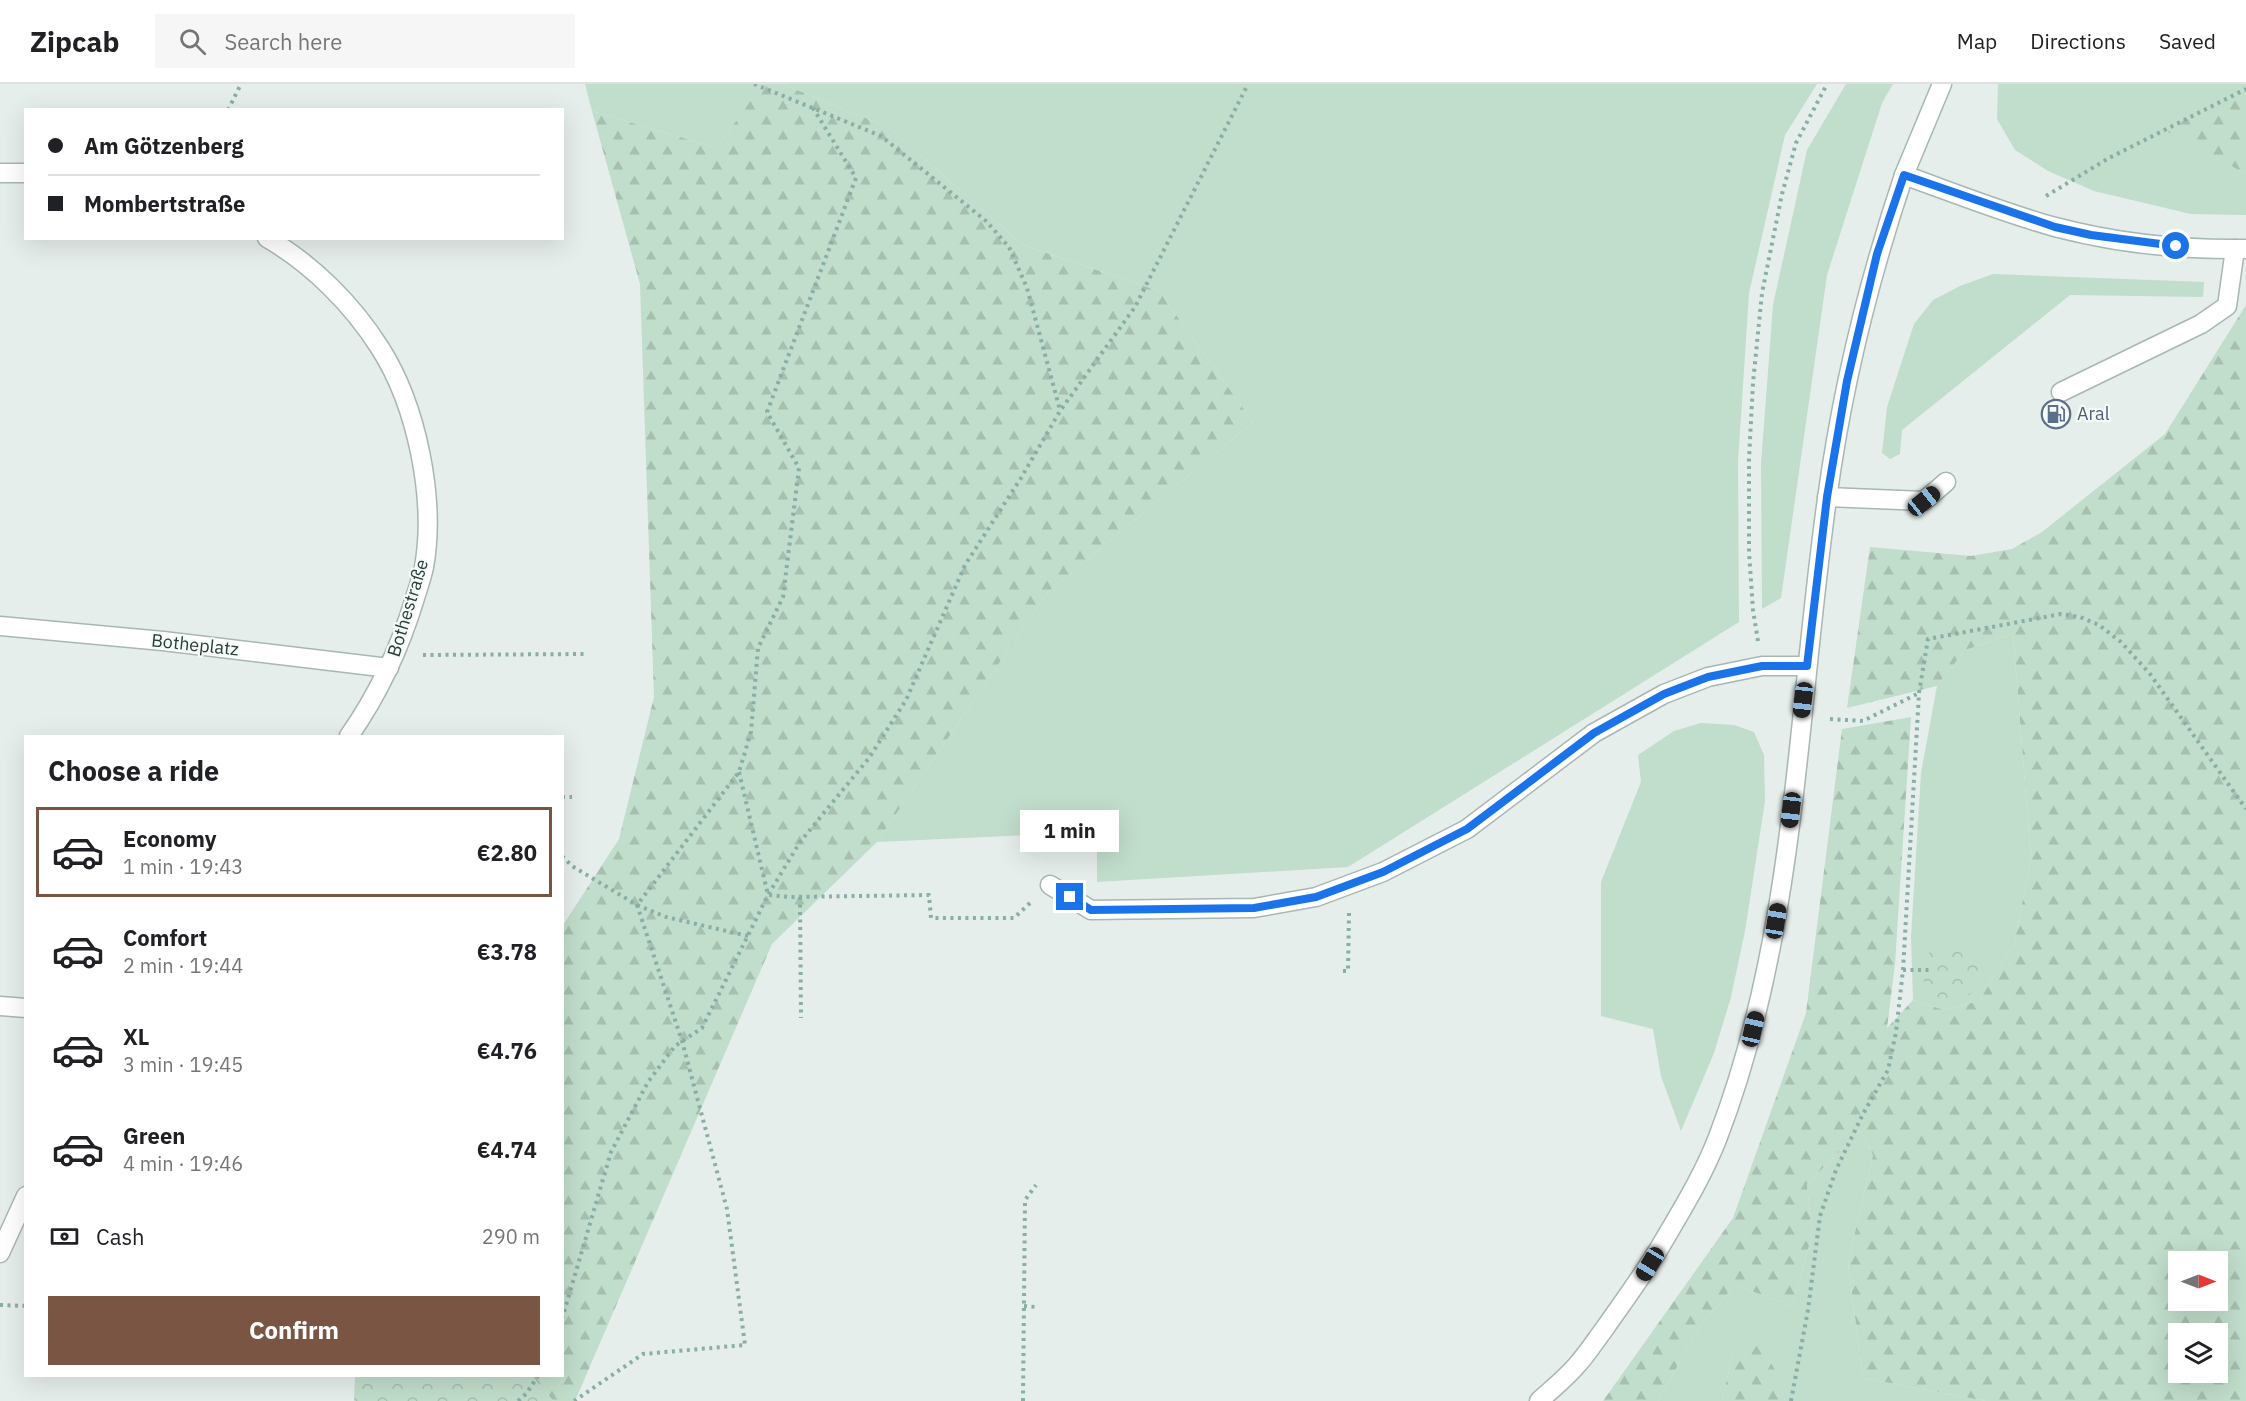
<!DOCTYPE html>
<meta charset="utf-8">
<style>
body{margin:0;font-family:"IBM Plex Sans",sans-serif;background:#f6f6f6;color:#202124;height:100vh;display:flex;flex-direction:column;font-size:22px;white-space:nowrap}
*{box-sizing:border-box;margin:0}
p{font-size:20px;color:#757577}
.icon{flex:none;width:33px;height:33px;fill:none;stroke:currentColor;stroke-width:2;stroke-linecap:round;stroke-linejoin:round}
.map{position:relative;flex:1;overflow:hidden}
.side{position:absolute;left:24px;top:651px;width:540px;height:642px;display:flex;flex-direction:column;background:#fff;border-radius:0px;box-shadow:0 6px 24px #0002}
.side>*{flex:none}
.hud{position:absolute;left:24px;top:24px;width:540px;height:132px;border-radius:0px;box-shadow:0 6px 24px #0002;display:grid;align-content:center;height:132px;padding:0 24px;background:#fff}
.needle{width:39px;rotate:90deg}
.controls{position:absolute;left:2168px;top:1167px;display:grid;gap:12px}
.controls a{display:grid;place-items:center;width:60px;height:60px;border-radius:0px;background:#fff;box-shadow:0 6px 24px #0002;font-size:30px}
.end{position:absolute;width:27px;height:27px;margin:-14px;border:8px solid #1a73e8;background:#fff;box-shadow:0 0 0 3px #fff}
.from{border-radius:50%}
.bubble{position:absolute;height:42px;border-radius:0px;background:#fff;box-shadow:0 6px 24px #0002;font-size:20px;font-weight:700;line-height:42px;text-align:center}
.car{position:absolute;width:18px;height:36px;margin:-18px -9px;border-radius:8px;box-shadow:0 0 4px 2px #0007;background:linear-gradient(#222 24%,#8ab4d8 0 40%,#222 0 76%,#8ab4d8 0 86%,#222 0)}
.hud b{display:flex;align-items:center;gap:21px;height:57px;font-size:22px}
.hud b+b{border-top:2px solid #e0e0e0}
.hud i{width:15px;height:15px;background:#202124}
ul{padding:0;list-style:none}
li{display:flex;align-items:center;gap:18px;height:90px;margin:0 12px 9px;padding:0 12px;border:3px solid transparent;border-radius:0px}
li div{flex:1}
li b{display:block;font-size:22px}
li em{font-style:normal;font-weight:700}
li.on{border-color:#7a5544}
li>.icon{width:54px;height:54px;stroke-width:1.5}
h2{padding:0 24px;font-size:27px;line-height:72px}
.pay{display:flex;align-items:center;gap:15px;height:66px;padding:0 24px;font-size:22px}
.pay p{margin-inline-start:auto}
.cta{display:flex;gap:12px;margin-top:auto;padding:12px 24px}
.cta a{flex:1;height:69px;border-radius:0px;background:#7a5544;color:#fff;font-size:24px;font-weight:700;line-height:69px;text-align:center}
header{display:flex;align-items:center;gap:36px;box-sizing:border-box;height:84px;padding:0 30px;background:#fff;border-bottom:2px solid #e0e0e0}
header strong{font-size:28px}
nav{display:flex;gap:33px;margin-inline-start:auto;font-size:21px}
.search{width:420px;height:54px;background:#f6f6f6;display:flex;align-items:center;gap:15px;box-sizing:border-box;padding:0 21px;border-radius:0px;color:#757577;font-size:22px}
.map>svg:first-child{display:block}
.green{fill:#c1ddcb}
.forest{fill:url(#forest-firs);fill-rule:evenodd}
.park{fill:url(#park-crowns)}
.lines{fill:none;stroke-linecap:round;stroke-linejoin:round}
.lane-casing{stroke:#a9b6b2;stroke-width:21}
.street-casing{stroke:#a9b6b2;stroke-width:21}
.secondary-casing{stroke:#a5b8b3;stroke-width:21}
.path{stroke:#89aea6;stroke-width:4;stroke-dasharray:3 4.5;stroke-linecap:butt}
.lane{stroke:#fff;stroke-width:18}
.street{stroke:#fff;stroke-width:18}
.secondary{stroke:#fff;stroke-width:18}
.route{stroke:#1a73e8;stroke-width:8}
.labels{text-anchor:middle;stroke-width:4.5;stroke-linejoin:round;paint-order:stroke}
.service-label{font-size:18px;fill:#4e5e75;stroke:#f6faf8;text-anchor:start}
.street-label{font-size:18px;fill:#263e3a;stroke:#f6faf8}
</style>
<header>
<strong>Zipcab</strong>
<div class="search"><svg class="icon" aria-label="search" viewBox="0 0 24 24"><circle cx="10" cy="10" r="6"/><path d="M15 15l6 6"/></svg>Search here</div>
<nav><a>Map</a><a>Directions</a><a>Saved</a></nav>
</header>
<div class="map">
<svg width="2246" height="1317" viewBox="0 0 2246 1317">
<defs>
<pattern id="forest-firs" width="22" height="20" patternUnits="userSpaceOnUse" patternTransform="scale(1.5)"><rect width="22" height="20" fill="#c1ddcb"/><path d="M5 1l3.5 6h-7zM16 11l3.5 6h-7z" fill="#a6bfaf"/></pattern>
<pattern id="park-crowns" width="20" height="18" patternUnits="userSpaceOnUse" patternTransform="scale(1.5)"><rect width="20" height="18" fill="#c1ddcb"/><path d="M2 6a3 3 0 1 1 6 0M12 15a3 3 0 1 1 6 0" fill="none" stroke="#a6bfaf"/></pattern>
</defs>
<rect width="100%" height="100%" fill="#e6eeeb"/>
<!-- green -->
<g class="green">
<polygon points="585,0 762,0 717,64 592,27"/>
<polygon points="782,0 1817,0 1785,51 1749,209 1738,378 1739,538 1348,783 1097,798 1097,748 877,758 1047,509 1253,338 1159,207 1023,161 888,43"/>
<polygon points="1846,0 1893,0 1882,19 1827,191 1781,514 1762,525 1761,380 1773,221 1807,66"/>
<polygon points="1998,0 2246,0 2246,5 2165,46 2246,90 2246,131 2191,130 2094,107 2048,87 2015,66 1997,35"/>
<polygon points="1993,190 2204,198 2203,213 2070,211 1902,346 1900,370 1890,375 1882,369 1887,323 1914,240 1933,216 1960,202"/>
<polygon points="2013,550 2031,775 2014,860 1979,917 1944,926 1913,916 1911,853 1921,689 1937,602 1965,566"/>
<polygon points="1701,639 1734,641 1754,648 1764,671 1765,717 1745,847 1731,913 1714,969 1681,1047 1661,992 1653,945 1601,932 1601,798 1641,698 1638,671 1674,647"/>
<polygon points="1860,1047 1873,1071 1848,1179 1863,1294 1986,1317 1785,1317 1782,1306 1733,1268 1722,1317 1658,1317 1699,1243 1735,1201 1792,1222 1812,1151 1807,1100"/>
</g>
<!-- forest -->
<g class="forest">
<polygon points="762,0 782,0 888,43 1023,161 1159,207 1253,338 1047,509 877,758 772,860 575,1317 553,1317 532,1292 562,1292 563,841 619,755 654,613 640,200 592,27 717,64"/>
<polygon points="2246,5 2246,90 2164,46"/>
<path d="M2246,221V1317H1986L1863,1294L1848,1179L1873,1071L1860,1047L1807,1100L1812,1151L1792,1222L1735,1201L1699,1243L1658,1317H1603L1733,1134L1806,929L1842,645L1911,633L1895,880L1887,944L1913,916L1944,926L1979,917L2014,860L2031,775L2013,550L1965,566L1937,602L1847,624L1870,463L1971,472L2012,465L2042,448L2165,350ZM2178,1178H2217V1216H2178ZM2178,1250H2217V1288H2178Z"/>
<path d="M1752,1254C1769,1271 1780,1292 1785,1317H1722L1733,1268Z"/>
</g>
<!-- park -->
<g class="park">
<circle cx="1951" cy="888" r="29"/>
<polygon points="355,1292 532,1292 553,1317 354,1317"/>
</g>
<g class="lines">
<!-- lane casing -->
<g class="lane-casing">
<g id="lane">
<polyline points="2061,308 2201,240 2227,222 2235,165"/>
<polyline points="1827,413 1924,417 1946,398"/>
</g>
</g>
<!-- street casing -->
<g class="street-casing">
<g id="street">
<polyline points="0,89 26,89"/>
<path d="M267,154C312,180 352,220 380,264C417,322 436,415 424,483C422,493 418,504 415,514C400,564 379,609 349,652"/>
<polyline points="0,542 163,557 389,584"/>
<polyline points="1050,801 1091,826 1254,824 1316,813 1383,788 1467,745 1594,649 1664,610 1708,593 1762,582 1807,582"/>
<polyline points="0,922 26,924"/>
<polyline points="0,1169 26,1112"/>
<path d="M1539,1317C1552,1305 1566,1294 1577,1281C1587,1270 1596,1256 1605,1244C1624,1217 1643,1191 1660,1163C1681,1127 1703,1092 1718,1053C1796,850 1797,628 1827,415C1842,304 1868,198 1904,91"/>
</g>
</g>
<!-- secondary casing -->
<g class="secondary-casing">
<path id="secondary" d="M1942,0L1904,91C1954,109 2004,129 2055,143C2116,159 2183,166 2246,165"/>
</g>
<!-- path -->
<g class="path">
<polyline points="754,0 881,52 986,137 1009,163 1027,204 1060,326"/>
<polyline points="228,26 241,0"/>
<polyline points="2046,112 2109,74 2246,5"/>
<polyline points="1758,557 1753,526 1749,468 1749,375 1753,299 1762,209 1782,110 1796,59 1827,0"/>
<polyline points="423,571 586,570"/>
<polyline points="1830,635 1863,637 1919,609"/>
<polyline points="739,688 768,811 790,813 929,811 931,834 1014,834 1030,819"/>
<polyline points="562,713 572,713"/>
<polyline points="562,772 572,782 637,821 666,833 748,852"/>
<polyline points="800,813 801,934"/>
<polyline points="1903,886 1929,886"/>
<polyline points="1343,887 1348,887 1349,829"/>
<polyline points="0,1221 26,1222"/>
<polyline points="1024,1222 1036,1223"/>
<polyline points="562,1235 611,1068 648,998 675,962 702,944 768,811 800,758 869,674 906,616 965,481 1021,394 1060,327 1135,223 1248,0"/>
<polyline points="518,1317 526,1310 538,1292"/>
<polyline points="574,1317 643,1270 745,1261 727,1125 682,957 637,821 739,688 751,648 758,564 783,513 799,384 767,328 856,94 813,24"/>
<polyline points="1023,1317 1025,1116 1036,1101"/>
<polyline points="1791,1317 1808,1226 1820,1132 1836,1086 1863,1030 1888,986 1896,948 1903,886 1919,609 1928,555 2061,530 2080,533 2099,541 2121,558 2150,590 2246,725"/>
</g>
<!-- lane -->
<use href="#lane" class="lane"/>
<!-- street -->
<use href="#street" class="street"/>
<!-- secondary -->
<use href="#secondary" class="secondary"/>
</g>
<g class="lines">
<!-- route -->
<polyline class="route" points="1070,813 1091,826 1254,824 1316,813 1383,788 1467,745 1594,649 1664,610 1708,593 1762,582 1807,582 1827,413 1847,297 1877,170 1904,91 2055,143 2091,151 2176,162"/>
</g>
<!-- icons -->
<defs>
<g id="fuel-ring" transform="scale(1.5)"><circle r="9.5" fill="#f6faf8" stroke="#5c6f8a" stroke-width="1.5"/><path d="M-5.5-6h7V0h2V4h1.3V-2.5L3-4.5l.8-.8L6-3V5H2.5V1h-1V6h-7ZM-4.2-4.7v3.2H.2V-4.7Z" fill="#5c6f8a"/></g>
</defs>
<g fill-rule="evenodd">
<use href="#fuel-ring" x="2056" y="330"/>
</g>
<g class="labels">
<!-- service labels -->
<g class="service-label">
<text x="2077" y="336">Aral</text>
</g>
<!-- street labels -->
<g class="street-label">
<text transform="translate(408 524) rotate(-73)" y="6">Bothestraße</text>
<text transform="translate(195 561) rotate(6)" y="6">Botheplatz</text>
</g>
</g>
</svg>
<div class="controls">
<a><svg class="needle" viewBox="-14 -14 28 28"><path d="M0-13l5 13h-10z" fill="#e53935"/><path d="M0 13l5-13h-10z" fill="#757577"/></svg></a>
<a><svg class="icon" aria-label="layers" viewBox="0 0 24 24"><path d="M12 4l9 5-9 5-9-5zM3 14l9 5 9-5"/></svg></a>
</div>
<i class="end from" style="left:2176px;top:162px"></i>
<i class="end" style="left:1070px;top:813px"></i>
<div class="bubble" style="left:1020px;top:726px;width:99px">1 min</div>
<i class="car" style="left:1924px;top:417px;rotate:51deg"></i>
<i class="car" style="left:1803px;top:616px;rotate:187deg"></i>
<i class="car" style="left:1791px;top:726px;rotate:187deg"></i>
<i class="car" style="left:1776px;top:837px;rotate:9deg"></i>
<i class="car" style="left:1753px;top:945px;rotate:13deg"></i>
<i class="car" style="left:1650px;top:1180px;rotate:211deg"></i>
<div class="hud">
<b><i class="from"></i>Am Götzenberg</b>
<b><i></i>Mombertstraße</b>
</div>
<section class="side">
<h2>Choose a ride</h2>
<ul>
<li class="on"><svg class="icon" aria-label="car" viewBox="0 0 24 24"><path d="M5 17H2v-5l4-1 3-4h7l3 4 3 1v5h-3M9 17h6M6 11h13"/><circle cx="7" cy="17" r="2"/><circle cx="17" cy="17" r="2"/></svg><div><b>Economy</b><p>1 min · 19:43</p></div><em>€2.80</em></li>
<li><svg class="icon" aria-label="car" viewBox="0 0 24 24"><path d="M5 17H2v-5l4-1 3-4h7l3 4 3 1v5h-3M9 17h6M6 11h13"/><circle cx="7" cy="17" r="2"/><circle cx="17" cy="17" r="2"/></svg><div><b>Comfort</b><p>2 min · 19:44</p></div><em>€3.78</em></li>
<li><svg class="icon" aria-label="car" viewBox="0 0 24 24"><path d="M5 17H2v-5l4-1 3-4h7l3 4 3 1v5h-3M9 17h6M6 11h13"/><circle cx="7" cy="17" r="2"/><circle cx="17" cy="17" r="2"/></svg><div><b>XL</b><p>3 min · 19:45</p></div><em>€4.76</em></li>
<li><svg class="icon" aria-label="car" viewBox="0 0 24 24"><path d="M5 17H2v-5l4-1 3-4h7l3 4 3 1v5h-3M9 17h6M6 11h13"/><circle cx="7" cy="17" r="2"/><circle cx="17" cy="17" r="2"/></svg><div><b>Green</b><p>4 min · 19:46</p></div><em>€4.74</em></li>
</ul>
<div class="pay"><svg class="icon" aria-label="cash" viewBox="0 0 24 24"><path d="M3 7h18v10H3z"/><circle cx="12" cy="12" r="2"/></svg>Cash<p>290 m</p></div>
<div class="cta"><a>Confirm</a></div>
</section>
</div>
